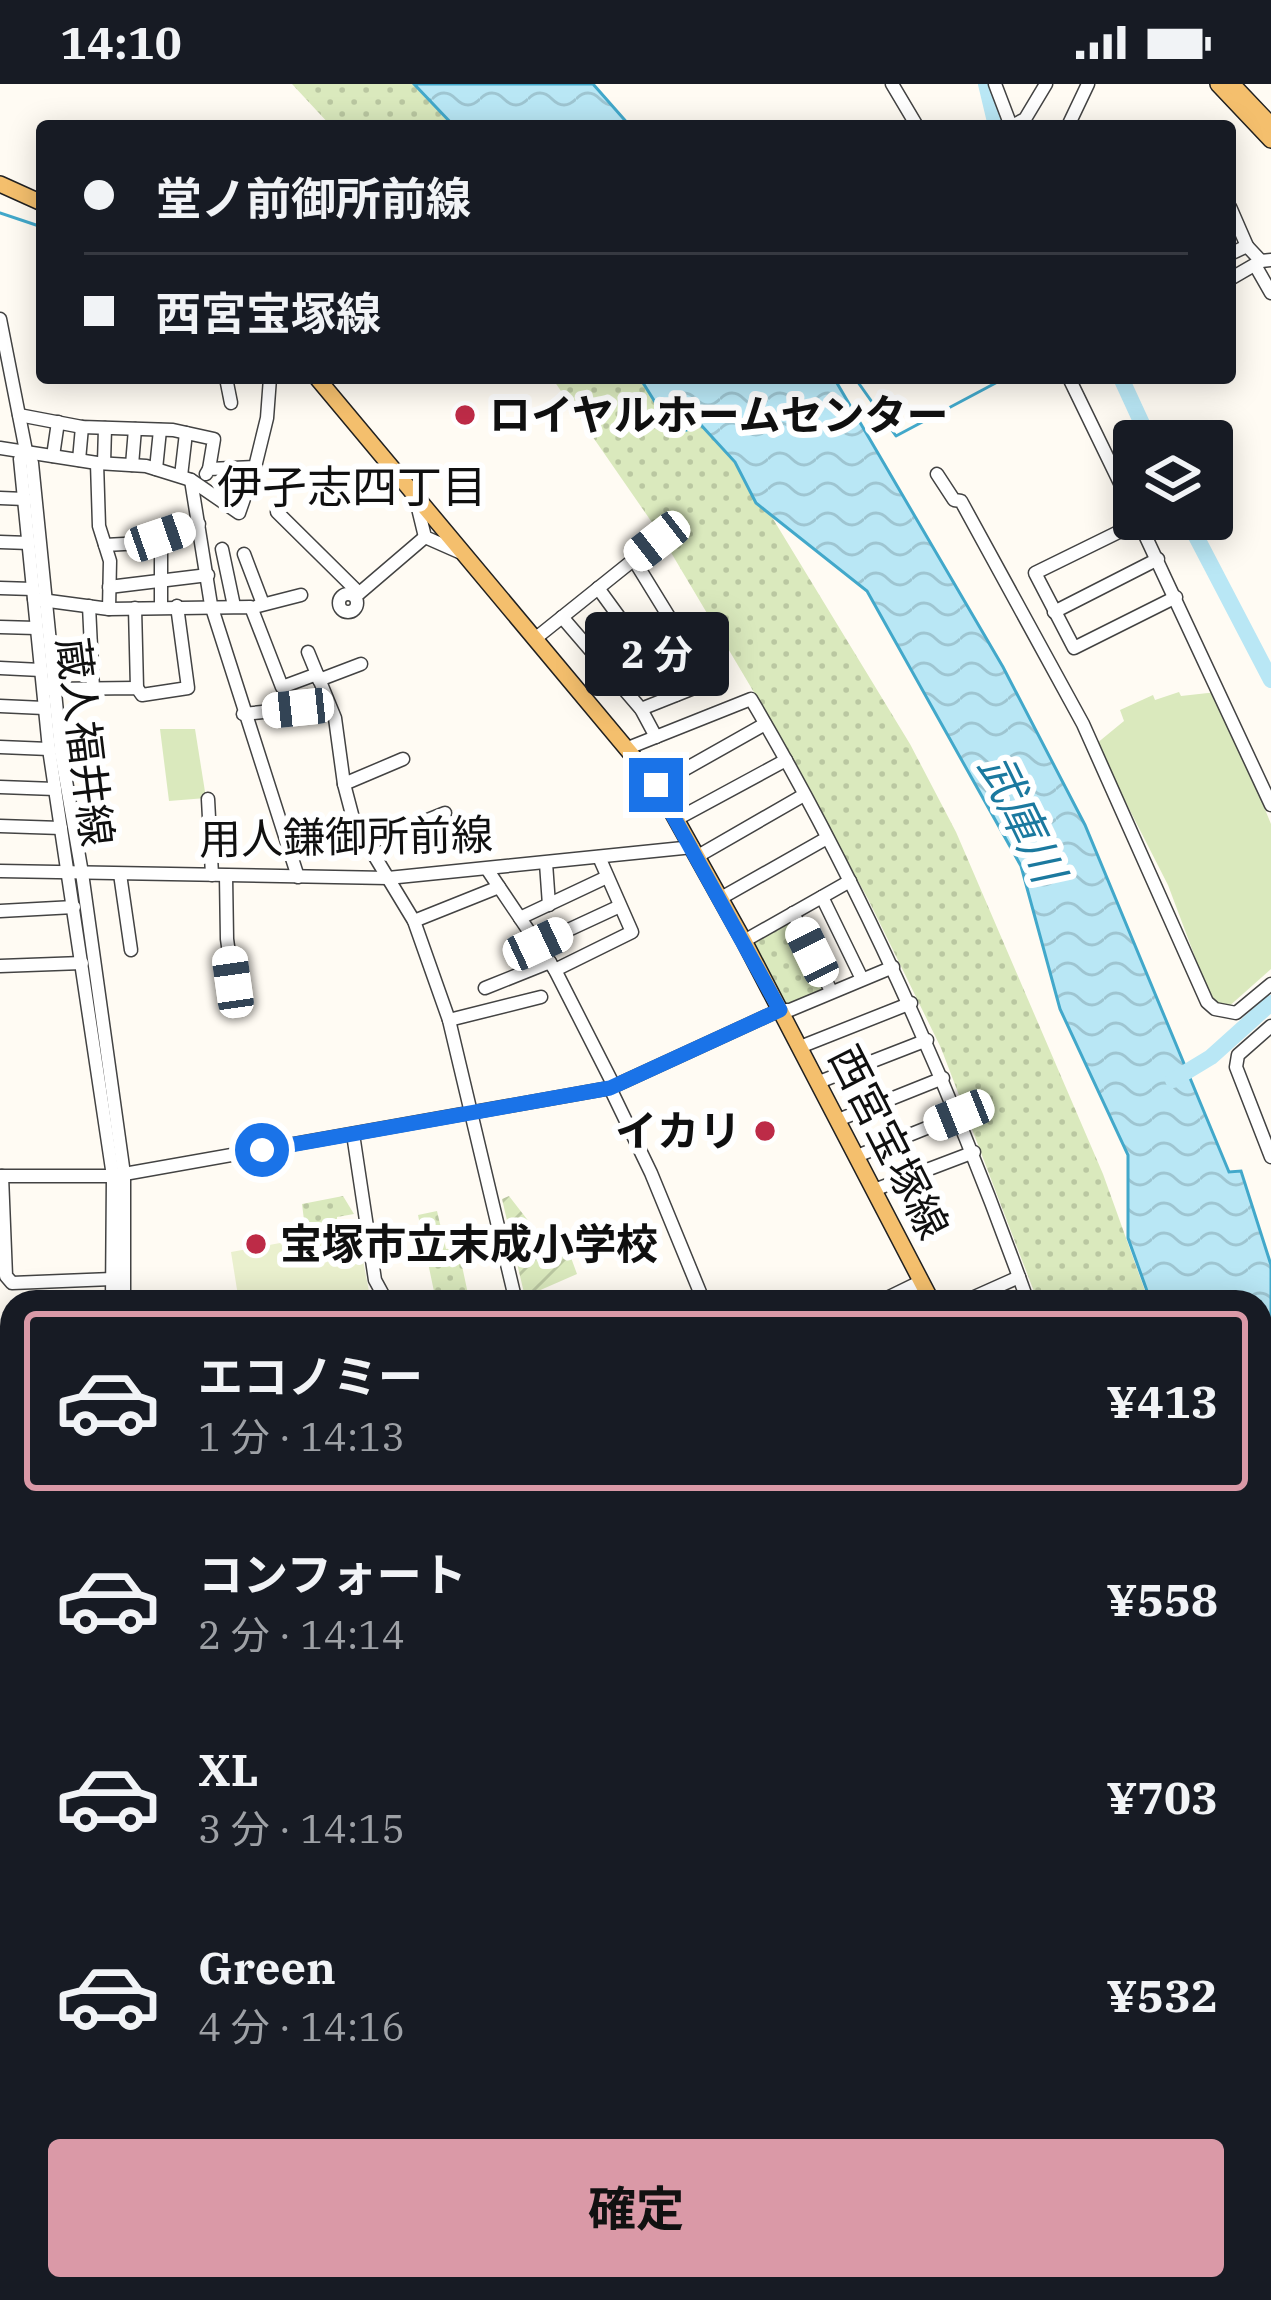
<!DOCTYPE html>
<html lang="ja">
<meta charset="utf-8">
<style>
body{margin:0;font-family:"IBM Plex Serif","Noto Sans JP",serif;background:#20242c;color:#f1f3f6;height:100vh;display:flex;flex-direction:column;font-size:45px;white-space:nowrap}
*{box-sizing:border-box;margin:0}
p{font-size:39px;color:#9ea1a6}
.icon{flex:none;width:66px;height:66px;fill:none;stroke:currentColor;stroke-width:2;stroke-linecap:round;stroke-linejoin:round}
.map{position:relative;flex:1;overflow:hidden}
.drawer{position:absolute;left:0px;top:1206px;width:1272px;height:1011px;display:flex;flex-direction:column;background:#171b24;border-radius:36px 36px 0 0;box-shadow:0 6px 30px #0003}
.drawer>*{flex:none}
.hud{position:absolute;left:36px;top:36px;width:1200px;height:264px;border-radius:12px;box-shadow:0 6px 30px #0003;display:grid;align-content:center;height:264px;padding:0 48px;background:#171b24}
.fabs{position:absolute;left:1113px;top:336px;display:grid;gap:24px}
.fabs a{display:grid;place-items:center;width:120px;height:120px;border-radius:12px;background:#171b24;box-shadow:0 6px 30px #0003;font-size:60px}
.end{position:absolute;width:54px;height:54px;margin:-27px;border:15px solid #1a73e8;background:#fff;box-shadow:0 0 0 6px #fff}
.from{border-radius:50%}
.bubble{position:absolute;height:84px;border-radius:12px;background:#171b24;box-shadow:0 6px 30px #0003;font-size:39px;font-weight:700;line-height:84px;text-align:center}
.car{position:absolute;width:36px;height:72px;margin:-36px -18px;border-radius:15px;box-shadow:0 0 9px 3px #0007;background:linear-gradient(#fff 24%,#345 0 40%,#fff 0 76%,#345 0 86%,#fff 0)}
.hud b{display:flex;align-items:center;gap:42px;height:114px;font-size:45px}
.hud b+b{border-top:3px solid #363941}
.hud i{width:30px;height:30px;background:#f1f3f6}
ul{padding:21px 0 0;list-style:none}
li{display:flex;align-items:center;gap:36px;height:180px;margin:0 24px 18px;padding:0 24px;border:6px solid transparent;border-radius:12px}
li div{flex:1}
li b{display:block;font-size:45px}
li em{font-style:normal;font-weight:700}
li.selected{border-color:#da99a7}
li>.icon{width:108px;height:108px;stroke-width:1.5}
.cta{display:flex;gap:24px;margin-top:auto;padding:24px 48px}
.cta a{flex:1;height:138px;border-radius:12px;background:#da99a7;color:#111;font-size:48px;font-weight:700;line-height:138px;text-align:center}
.status{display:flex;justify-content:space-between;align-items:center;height:84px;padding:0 60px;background:#171b24;direction:ltr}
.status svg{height:33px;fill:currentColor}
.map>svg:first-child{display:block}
.grass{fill:#dae9bd}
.park{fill:url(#park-dots)}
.garden{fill:url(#garden-furrows)}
.pitch{fill:#eaf0ce}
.water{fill:url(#water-waves);stroke:#42a8ca;stroke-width:3}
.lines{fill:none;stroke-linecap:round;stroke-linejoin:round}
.stream{stroke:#42a8ca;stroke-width:3}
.canal{stroke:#b9e7f5;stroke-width:9}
.river{stroke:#b9e7f5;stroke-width:16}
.minor-casing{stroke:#434343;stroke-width:15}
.major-casing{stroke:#212121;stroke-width:18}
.minor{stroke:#fff;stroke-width:12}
.major{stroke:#f4bf6d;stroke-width:15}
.route{stroke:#1a73e8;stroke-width:15}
.poi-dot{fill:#bd2b47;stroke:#fff;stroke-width:4.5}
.labels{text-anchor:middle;stroke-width:12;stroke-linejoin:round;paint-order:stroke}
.poi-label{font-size:42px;font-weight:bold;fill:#101010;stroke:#fff;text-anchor:start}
.street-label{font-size:42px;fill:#101010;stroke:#fff}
.neighbourhood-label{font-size:45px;fill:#101010;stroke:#fff}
.water-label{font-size:45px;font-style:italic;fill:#1b799f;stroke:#fff}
</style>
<div class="status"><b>14:10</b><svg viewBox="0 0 49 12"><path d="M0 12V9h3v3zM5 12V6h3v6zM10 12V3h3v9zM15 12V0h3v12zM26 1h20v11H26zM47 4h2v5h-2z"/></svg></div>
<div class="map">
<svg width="1271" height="2216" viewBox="0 0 1271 2216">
<defs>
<pattern id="park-dots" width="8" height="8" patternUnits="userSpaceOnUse" patternTransform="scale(3)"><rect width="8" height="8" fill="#dae9bd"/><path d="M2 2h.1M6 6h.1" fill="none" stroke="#bac7a1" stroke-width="1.8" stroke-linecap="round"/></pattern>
<pattern id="garden-furrows" width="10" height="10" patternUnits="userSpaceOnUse" patternTransform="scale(3)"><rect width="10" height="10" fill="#dae9bd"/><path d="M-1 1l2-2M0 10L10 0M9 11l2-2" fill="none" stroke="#bac7a1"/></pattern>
<pattern id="water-waves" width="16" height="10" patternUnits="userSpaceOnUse" patternTransform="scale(3)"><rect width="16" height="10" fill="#b9e7f5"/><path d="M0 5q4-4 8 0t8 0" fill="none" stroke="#9ec5d1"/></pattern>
</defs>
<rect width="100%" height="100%" fill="#fffbf3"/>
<!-- grass -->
<g class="grass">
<polygon points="1179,608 1181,612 1217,608 1271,740 1271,885 1226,925 1210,913 1168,801 1096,660 1124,637 1120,626 1153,611 1155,616"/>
<polygon points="160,645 195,645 206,714 169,717"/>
</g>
<!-- park -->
<g class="park">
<polygon points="292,0 414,0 454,42 331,42"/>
<polygon points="552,294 640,294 675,350 700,341 739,379 910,660 956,748 1103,1090 1149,1218 1038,1218 941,964 868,815 752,605 660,450"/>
<polygon points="791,835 826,906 786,923 751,857"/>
<polygon points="343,1112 354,1130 337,1133 337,1139 305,1144 302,1120"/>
<polygon points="437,1127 446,1165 458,1163 468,1210 436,1217 418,1131"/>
<polygon points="1260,1604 1271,1648 1271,2080 1260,2033"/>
</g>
<!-- garden -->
<polygon class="garden" points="509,1112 547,1161 562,1149 577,1190 529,1211 524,1209 502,1115"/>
<!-- pitch -->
<g class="pitch">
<polygon points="357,1145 371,1218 239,1218 231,1168"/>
<polygon points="12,1933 12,2032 5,2030 0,1936"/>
</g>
<!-- water -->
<g class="water">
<polygon points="414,0 593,0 630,42 454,42"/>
<polygon points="640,294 834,294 1003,583 1085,741 1229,1088 1241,1087 1271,1181 1271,1650 1260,1604 1260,1218 1151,1218 1128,1154 1128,1071 1060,925 1021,782 867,507 756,419 735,378 701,341 675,350"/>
</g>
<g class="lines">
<!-- stream -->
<g class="stream">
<polyline points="0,129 39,142"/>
<polyline points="855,294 896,352 1005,294"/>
<polyline points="65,725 73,781"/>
<polyline points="75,798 87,879"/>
<polyline points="130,2205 131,2216"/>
<polyline points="944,2205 946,2216"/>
</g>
<!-- canal -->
<g class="canal">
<polyline points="1260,1996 1271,1984"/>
<polyline points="1260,2004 1271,2053"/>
<polyline points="1260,2182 1265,2177"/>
<polyline points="1229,2216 1239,2205"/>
</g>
<!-- river -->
<g class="river">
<polyline points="986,0 996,42"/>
<polyline points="1121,294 1150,357"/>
<polyline points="1187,435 1271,596"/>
<polyline points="1173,996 1211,973 1271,919"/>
</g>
<!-- minor casing -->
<g class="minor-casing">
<g id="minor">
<polyline points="892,0 917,42"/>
<polyline points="995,0 1011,42"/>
<polyline points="1012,42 1025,35 1046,0"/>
<polyline points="1068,42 1088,0"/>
<polyline points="1230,123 1247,162"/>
<polyline points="1230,170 1247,162 1261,177"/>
<polyline points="1255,181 1271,209"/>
<polyline points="1230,195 1261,177 1271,176"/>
<polyline points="0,235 26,367 32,379 61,668 82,789 124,1090 124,1218"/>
<polyline points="226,294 231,319"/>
<polyline points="1069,294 1134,428"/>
<polyline points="19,331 82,343 173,346 214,355 209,385"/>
<polyline points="0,364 97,379 146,382 191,396 239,429 255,383"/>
<polyline points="26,367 20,375 49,665 113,1092 112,1218"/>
<polyline points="53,372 58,338"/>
<polyline points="79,376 82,343"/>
<polyline points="97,379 99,442 110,477 109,525"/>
<polyline points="104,379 105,344"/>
<polyline points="132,381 135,345"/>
<polyline points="156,385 160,346"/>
<polyline points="206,390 209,385 255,383 267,334 270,294"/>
<polyline points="937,390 954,416 961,417 1083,640 1207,918 1215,925 1236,929 1271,900"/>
<polyline points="181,392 186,349"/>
<polyline points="191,396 211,521 298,793"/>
<polyline points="0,414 25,415"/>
<polyline points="416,416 425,453 459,468"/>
<polyline points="277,428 359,509"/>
<polyline points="1138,436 1271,721"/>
<polyline points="1139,438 1035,489 1074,564 1176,513"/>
<polyline points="0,458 29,459"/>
<polyline points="105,461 161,458"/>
<polyline points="222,465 234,522"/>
<polyline points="244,470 263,520"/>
<polyline points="634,476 709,598 641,625"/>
<polyline points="109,503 208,491"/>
<polyline points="0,504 33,505"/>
<polyline points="598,504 676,611"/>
<circle cx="348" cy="519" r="9"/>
<polyline points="356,512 425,453"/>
<polyline points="34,515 109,525 251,523 282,603 317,590 335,634 344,700 354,738 414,837 449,936 516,1218"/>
<polyline points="89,522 93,605"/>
<polyline points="258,522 301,511"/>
<polyline points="161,523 161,453 199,440"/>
<polyline points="135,524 137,604"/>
<polyline points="1054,528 1158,475"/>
<polyline points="562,533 641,625 656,653"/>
<polyline points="0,543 36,544"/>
<polyline points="536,554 657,457"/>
<polyline points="308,568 317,590"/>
<polyline points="0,584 41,586"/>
<polyline points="319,596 361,580"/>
<polyline points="48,605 137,604 142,611 188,604 177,522"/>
<polyline points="0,622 44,624"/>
<polyline points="243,630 313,623"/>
<polyline points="0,663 49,665"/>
<path d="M628,664L751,615C864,807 953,1008 1028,1218"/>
<polyline points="344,700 403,675"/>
<polyline points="657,701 765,640"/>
<polyline points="0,703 55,705"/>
<polyline points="208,715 212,791"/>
<polyline points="677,735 786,676"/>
<polyline points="0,742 61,744"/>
<polyline points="367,760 445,729"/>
<polyline points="698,772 804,711"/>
<polyline points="546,779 549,821"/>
<polyline points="487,785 555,886 614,1002"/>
<polyline points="0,787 388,794 693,763"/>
<polyline points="120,790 131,866"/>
<polyline points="226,792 227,855 233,898"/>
<polyline points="822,813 862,895"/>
<polyline points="721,814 827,754"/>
<polyline points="0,827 74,823"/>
<polyline points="793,829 831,907"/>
<polyline points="520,834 607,793"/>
<polyline points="414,837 499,803"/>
<polyline points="744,857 850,797"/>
<polyline points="538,860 620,822"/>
<polyline points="0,882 82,879"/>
<polyline points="555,886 632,848 599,773"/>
<polyline points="485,904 550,878"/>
<polyline points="449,936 541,913"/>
<polyline points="1271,942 1238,971 1236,983 1271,1073"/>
<polyline points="800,963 911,919"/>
<polyline points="819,998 927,956"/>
<polyline points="610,1004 651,1089 704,1218"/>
<polyline points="838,1036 943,994"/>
<polyline points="353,1050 375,1196 387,1218"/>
<polyline points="857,1072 959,1031"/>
<polyline points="0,1092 113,1092 610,1004 780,926 790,926 893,883"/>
<polyline points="2,1092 6,1192 12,1199 112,1195"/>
<polyline points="874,1106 974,1068"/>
<polyline points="879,1218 920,1198"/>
<polyline points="963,1218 1019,1193"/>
<polyline points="0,1390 12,1394"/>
<polyline points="0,1415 12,1418"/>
<polyline points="0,1474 12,1475"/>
<polyline points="0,1528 12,1529"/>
<polyline points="0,1556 12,1556"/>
<polyline points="1260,1604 1271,1602"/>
<polyline points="1260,1617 1271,1614"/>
<polyline points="0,1677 12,1677"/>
<polyline points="0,1800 10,1840"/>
<polyline points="0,1909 12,1906"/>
<polyline points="0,1920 12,1918"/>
<polyline points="0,2038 12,2038"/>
<polyline points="12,2089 9,2090 12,2122"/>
<polyline points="0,2133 12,2133"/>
<polyline points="75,2205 75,2216"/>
<polyline points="100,2205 100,2216"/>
<polyline points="582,2205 582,2216"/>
<polyline points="776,2205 777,2216"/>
<polyline points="994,2205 995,2216"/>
<polyline points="1071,2205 1092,2216"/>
<polyline points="282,2209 295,2216"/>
<polyline points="194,2216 195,2206"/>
<polyline points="379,2216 379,2205"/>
<polyline points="441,2216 441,2205"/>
</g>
</g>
<!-- major casing -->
<g class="major-casing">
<g id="major">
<polyline points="1218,0 1271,56"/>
<polyline points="1234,2 1271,41"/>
<polyline points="0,100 42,119"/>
<polyline points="317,294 657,701 744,857 932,1218"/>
<polyline points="1127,2205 1130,2216"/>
</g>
</g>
<!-- minor -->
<use href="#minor" class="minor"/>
<!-- major -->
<use href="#major" class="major"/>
</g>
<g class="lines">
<!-- route -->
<polyline class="route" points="262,1066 610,1004 780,926 656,701"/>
</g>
<!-- markers -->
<g class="poi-dot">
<circle cx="465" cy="331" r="12"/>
<circle cx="765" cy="1047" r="12"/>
<circle cx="256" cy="1160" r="12"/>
</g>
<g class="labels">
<!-- poi labels -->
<g class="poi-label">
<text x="489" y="346">ロイヤルホームセンター</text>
<text x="741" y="1062" text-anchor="end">イカリ</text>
<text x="280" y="1175">宝塚市立末成小学校</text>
</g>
<!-- street labels -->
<g class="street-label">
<text transform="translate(85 658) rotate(83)" y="15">蔵人福井線</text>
<text transform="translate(346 753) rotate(-1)" y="15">用人鎌御所前線</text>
<text transform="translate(889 1058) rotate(63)" y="15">西宮宝塚線</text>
</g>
<!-- neighbourhood labels -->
<g class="neighbourhood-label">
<text x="352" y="419">伊孑志四丁目</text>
</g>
<!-- water labels -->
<g class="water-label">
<text transform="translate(1022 734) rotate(64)" y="16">武庫川</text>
</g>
</g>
</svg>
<div class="fabs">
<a><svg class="icon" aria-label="layers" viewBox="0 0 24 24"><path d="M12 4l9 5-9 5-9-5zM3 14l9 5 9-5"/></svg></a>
</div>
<i class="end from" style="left:262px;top:1066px"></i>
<i class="end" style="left:656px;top:701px"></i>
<div class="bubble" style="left:585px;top:528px;width:144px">2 分</div>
<i class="car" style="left:160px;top:453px;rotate:71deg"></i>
<i class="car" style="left:657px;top:457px;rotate:232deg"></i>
<i class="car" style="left:298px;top:624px;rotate:264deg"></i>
<i class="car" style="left:538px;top:860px;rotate:65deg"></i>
<i class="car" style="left:812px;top:868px;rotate:334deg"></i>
<i class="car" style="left:233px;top:898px;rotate:352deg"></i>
<i class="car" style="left:959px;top:1031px;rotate:248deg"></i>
<div class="hud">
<b><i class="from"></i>堂ノ前御所前線</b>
<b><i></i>西宮宝塚線</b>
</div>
<section class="drawer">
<ul>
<li class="selected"><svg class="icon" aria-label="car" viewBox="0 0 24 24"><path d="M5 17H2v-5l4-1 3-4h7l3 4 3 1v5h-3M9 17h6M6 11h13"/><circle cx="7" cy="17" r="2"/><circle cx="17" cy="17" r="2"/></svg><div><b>エコノミー</b><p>1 分 · 14:13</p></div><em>¥413</em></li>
<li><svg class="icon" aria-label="car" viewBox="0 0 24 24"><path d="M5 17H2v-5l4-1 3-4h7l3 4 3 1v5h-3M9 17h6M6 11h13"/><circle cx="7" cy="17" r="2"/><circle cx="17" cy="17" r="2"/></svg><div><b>コンフォート</b><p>2 分 · 14:14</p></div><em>¥558</em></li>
<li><svg class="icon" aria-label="car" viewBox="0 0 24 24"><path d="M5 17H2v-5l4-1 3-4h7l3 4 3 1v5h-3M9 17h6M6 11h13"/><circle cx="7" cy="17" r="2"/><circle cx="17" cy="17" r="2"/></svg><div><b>XL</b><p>3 分 · 14:15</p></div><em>¥703</em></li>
<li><svg class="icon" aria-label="car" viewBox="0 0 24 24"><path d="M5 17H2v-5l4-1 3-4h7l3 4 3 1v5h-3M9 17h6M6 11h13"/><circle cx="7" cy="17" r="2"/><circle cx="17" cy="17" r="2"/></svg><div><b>Green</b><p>4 分 · 14:16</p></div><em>¥532</em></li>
</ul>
<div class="cta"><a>確定</a></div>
</section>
</div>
